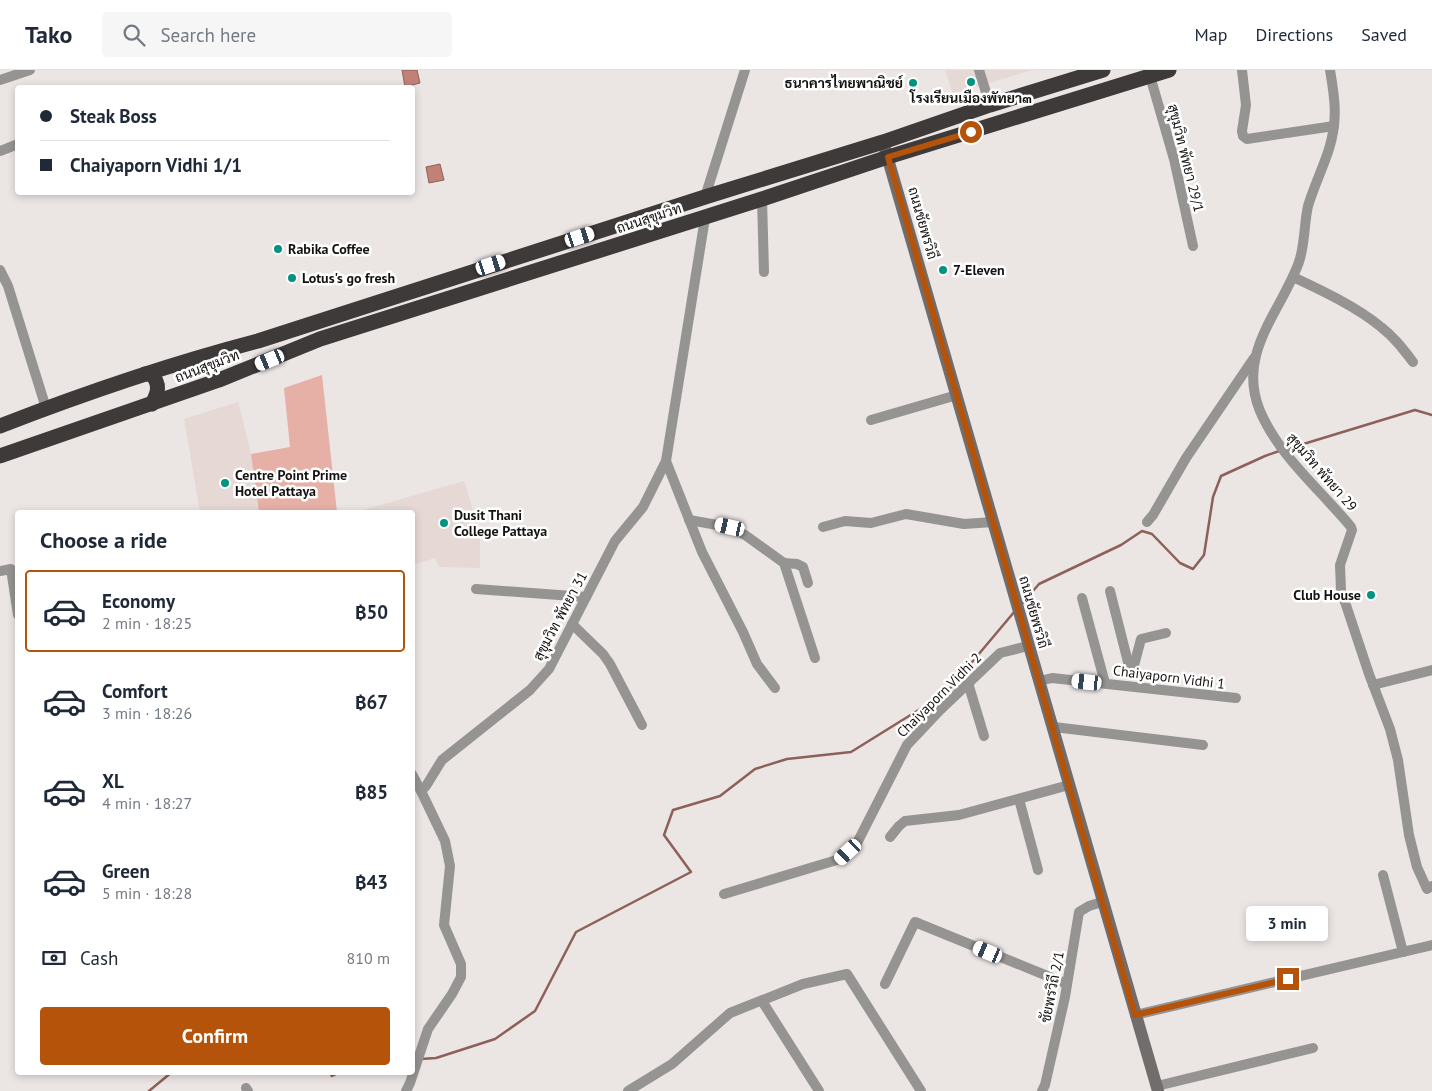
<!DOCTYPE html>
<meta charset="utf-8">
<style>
body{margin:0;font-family:"PT Sans",Sarabun,sans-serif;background:#f6f6f7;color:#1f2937;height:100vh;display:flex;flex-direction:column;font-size:19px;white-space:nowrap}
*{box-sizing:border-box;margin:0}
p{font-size:16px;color:#747a83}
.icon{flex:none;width:28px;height:28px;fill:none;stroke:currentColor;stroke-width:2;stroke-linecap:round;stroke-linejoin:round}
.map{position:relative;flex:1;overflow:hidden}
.panel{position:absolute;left:15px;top:440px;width:400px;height:565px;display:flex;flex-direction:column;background:#fff;border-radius:5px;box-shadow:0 2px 8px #0003}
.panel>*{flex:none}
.top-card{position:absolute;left:15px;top:15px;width:400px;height:110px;border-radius:5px;box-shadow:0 2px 8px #0003;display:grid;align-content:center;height:110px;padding:0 25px;background:#fff}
.end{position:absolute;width:22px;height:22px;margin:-11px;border:6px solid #b45309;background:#fff;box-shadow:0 0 0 2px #fff}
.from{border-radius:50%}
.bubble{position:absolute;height:35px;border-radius:5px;background:#fff;box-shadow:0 2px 8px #0003;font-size:16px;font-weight:700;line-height:35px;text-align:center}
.car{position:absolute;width:15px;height:30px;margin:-15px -8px;border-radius:6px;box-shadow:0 0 4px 1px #0007;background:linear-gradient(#fff 24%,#345 0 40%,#fff 0 76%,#345 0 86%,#fff 0)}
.top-card b{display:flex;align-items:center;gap:18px;height:48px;font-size:19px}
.top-card b+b{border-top:1px solid #e0e1e3}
.top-card i{width:12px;height:12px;background:#1f2937}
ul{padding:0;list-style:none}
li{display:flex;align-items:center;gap:15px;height:82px;margin:0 10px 8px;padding:0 15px;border:2px solid transparent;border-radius:5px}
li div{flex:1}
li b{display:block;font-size:19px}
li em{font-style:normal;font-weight:700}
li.on{border-color:#b45309}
li>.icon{width:45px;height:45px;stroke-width:1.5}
h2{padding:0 25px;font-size:22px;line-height:60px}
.pay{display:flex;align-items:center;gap:12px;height:55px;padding:0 25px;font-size:19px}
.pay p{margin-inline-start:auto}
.action{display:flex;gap:10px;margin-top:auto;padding:10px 25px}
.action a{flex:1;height:58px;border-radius:5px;background:#b45309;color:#fff;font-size:20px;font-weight:700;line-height:58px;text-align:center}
header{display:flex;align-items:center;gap:30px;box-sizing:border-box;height:70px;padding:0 25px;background:#fff;border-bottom:1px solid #e0e1e3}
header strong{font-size:24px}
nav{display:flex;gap:28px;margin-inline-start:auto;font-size:18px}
.search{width:350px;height:45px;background:#f6f6f7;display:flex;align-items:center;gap:12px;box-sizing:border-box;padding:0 18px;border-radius:5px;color:#747a83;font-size:19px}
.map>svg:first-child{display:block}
.built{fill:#e6d8d5}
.green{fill:#e6b0a7}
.water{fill:#c18177;stroke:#8d6059}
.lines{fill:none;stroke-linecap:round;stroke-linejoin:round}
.stream{stroke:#8d6059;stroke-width:2.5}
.street{stroke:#969493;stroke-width:10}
.secondary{stroke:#706d6c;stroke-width:12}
.highway{stroke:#3e3a39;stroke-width:15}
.route{stroke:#b45309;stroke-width:6}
.poi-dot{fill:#009380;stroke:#fff;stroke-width:2}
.labels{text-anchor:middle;stroke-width:5;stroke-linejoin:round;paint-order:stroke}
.poi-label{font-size:14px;font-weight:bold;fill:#141312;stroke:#fff;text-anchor:start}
.street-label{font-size:14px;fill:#141312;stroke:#fff}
</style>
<header>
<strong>Tako</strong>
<div class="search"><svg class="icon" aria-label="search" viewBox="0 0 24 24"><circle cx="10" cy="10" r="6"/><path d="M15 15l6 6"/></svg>Search here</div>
<nav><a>Map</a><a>Directions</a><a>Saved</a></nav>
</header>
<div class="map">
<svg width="1432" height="1021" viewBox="0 0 1432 1021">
<rect width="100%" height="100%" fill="#ebe5e4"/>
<!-- built -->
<g class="built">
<polygon points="945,0 1032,0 953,24"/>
<polygon points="238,332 251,384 259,442 200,442 184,349"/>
<polygon points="464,411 480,463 480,498 439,497 435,488 413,495 412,442 356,442"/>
</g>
<!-- green -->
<polygon class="green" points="322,305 337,442 259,442 251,384 290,377 284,318"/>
<!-- water -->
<g class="water">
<polygon points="402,0 417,0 420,13 405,17"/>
<polygon points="440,94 444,110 429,113 426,97"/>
</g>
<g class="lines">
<!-- stream -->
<g class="stream">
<polyline points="1287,379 1415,340 1432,345"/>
<polyline points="1021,535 1039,514 1121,475 1142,461 1152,464 1180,493 1193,499 1204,485 1213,427 1221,406 1265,386 1279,381"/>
<polyline points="421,989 436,988 495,969 535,941 576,862 691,802 664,765 673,740 720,726 755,699 787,689 851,682 946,623 1015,541"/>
<polyline points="329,1002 332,1006 340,1002"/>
<polyline points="149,1021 172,1002"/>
</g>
<!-- street -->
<g class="street">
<polyline points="979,0 990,35"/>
<polyline points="1242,0 1246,35 1242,61 1243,66 1247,69 1334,56"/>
<path d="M1330,0C1335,29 1338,50 1329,79C1323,98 1314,116 1308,136C1304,154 1305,174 1299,192C1281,242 1236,283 1260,341C1275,376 1302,403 1328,431C1336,440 1344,448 1351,457L1352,460L1340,495L1341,520L1369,604L1390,659L1398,690L1409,765L1417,797L1427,819L1432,816"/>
<polyline points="1150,6 1174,89 1193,176"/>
<polyline points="0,10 30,0"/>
<polyline points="0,81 18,74"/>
<polyline points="705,127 745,0"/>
<polyline points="762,129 764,202"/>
<polyline points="0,200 8,216 46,338"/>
<path d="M1293,207C1321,220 1357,237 1381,257C1394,267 1403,279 1413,292"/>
<polyline points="871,350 957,325"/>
<polyline points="666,391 702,482 743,562 757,594 775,618"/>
<polyline points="689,450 729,457 745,465 784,493 815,588"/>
<polyline points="1147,452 1153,445 1186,388 1254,288"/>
<polyline points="823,457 845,451 871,453 906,444 964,454 993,452"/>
<polyline points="784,493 797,494 803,497 808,513"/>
<polyline points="0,501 11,499 18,545"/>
<polyline points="476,519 586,527"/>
<polyline points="1110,521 1131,604"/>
<polyline points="1082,528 1105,613"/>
<polyline points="572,554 603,584 610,594 642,655"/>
<polyline points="1132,603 1141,569 1166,563"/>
<polyline points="1039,611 1052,608 1236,628"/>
<polyline points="968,613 984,666"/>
<polyline points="1373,615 1432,600"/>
<polyline points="1054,657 1203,675"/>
<polyline points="412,704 421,721"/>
<polyline points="1019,729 1038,800"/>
<polyline points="890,767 899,756 905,751 959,745 1069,715"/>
<polyline points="1383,805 1403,882"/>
<polyline points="724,824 840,789 856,775 907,675 940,640 1000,583 1028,576"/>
<polyline points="885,914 915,852 1067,914"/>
<polyline points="762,931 819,1021"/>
<polyline points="1135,945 1432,875"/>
<polyline points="1157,1016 1313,978"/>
<polyline points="246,1018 248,1021"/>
<polyline points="406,1021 410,1013 428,959 452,924 461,907 461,894 444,855 450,796 445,771 421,721 426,716 442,690 530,620 549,599 615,471 643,437 666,391 705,148"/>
<polyline points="628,1021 672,994 730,943 803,914 847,904 921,1021"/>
<polyline points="1042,1021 1045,1015 1065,927 1079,842 1089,836 1102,832"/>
</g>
<!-- secondary -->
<polyline class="secondary" points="883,72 1158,1021"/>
<!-- highway -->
<g class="highway">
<path d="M145,304H151C161,314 158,323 152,334"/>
<path d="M0,356C85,323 170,294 258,271L705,127L883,72L990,35L1103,0"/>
<polyline points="0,386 219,310 320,269 762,129 888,87 1169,0"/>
</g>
</g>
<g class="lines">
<!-- route -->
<polyline class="route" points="971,62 888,87 1135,945 1288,909"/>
</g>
<!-- markers -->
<g class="poi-dot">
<circle cx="971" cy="12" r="5"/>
<circle cx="913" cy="13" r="5"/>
<circle cx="278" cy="179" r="5"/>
<circle cx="943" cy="200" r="5"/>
<circle cx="292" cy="208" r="5"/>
<circle cx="225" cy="413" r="5"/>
<circle cx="444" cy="453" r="5"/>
<circle cx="1371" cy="525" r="5"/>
</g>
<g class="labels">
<!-- poi labels -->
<g class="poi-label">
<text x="903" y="18" text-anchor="end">ธนาคารไทยพาณิชย์</text>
<text x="971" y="33" text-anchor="middle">โรงเรียนเมืองพัทยา๓</text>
<text x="288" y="184">Rabika Coffee</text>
<text x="953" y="205">7-Eleven</text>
<text x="302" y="213">Lotus's go fresh</text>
<text x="235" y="410">Centre Point Prime<tspan x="235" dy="16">Hotel Pattaya</tspan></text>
<text x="454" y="450">Dusit Thani<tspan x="454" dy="16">College Pattaya</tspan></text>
<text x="1361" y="530" text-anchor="end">Club House</text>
</g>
<!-- street labels -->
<g class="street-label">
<text transform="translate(1186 88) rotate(76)" y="5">สุขุมวิท พัทยา 29/1</text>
<text transform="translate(649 148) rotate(-18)" y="5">ถนนสุขุมวิท</text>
<text transform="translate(923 153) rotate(74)" y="5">ถนนชัยพรวิถี</text>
<text transform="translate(207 296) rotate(-21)" y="5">ถนนสุขุมวิท</text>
<text transform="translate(1322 402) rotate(49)" y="5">สุขุมวิท พัทยา 29</text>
<text transform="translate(1034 542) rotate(74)" y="5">ถนนชัยพรวิถี</text>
<text transform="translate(560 546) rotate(-62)" y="5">สุขุมวิท พัทยา 31</text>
<text transform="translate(1169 607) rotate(7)" y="5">Chaiyaporn Vidhi 1</text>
<text transform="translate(939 625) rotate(-45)" y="5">Chaiyaporn Vidhi 2</text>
<text transform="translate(1052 917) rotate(-79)" y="5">ชัยพรวิถี 2/1</text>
</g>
</g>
</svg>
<i class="end from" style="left:971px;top:62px"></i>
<i class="end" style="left:1288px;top:909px"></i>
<div class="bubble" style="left:1246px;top:836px;width:82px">3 min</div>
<i class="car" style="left:580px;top:167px;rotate:72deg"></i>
<i class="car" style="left:491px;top:195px;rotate:72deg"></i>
<i class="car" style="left:270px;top:290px;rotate:248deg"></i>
<i class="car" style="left:730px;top:457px;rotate:283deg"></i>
<i class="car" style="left:1087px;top:612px;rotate:276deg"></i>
<i class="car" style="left:848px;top:782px;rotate:227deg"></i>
<i class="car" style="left:988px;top:882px;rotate:293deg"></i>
<div class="top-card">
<b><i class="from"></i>Steak Boss</b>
<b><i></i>Chaiyaporn Vidhi 1/1</b>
</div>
<section class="panel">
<h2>Choose a ride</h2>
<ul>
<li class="on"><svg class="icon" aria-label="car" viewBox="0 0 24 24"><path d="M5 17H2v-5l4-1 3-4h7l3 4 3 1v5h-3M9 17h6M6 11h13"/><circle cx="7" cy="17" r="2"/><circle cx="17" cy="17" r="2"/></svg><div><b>Economy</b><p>2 min · 18:25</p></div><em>฿50</em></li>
<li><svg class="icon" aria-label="car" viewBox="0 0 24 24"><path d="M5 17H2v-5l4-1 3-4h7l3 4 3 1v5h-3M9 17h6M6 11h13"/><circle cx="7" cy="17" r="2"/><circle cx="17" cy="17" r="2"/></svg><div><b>Comfort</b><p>3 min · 18:26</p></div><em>฿67</em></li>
<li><svg class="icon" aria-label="car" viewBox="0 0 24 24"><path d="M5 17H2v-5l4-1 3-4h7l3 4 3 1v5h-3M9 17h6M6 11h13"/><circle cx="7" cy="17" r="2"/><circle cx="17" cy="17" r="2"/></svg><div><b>XL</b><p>4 min · 18:27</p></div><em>฿85</em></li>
<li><svg class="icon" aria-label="car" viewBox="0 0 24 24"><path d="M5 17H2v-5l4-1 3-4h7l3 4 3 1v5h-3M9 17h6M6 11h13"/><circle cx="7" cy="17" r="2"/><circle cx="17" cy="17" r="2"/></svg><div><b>Green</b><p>5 min · 18:28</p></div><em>฿43</em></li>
</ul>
<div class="pay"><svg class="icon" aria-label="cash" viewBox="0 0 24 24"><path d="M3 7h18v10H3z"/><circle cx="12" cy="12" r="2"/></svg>Cash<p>810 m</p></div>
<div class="action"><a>Confirm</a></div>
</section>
</div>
